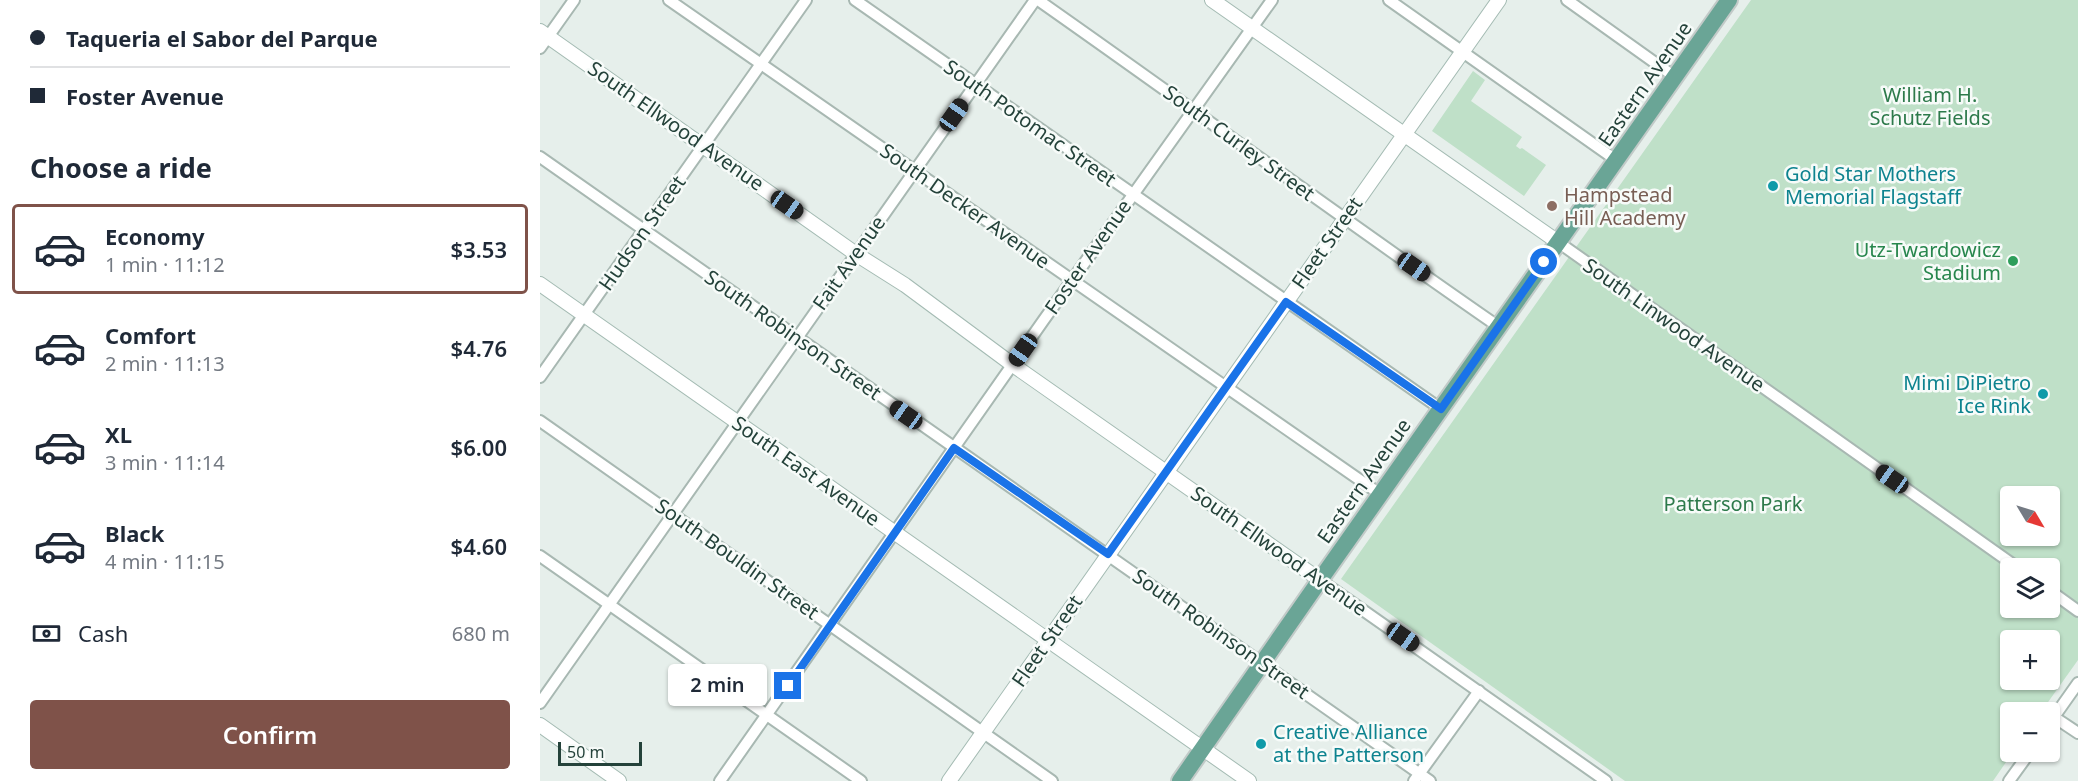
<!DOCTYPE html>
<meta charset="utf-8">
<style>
body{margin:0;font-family:"Noto Sans",sans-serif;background:#f2f2f3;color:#1f2937;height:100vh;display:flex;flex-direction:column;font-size:22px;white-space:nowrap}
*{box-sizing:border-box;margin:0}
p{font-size:20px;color:#747a83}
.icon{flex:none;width:33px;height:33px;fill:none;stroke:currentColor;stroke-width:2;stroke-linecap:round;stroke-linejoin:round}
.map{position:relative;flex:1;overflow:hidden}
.drawer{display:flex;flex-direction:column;background:#fff;width:540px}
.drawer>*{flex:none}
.hud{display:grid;align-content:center;height:132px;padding:0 30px;background:#fff}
.needle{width:39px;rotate:128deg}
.fabs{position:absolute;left:1460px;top:486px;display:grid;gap:12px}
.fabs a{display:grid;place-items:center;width:60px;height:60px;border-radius:6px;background:#fff;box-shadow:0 2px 4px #0004;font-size:30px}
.scale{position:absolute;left:18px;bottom:15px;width:84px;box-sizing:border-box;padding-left:6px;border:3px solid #24423a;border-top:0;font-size:16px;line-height:21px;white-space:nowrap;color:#24423a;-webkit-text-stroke:4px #f7fbf9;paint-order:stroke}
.end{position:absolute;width:27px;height:27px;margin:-14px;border:8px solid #1a73e8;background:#fff;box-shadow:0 0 0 3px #fff}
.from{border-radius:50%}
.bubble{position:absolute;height:42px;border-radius:6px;background:#fff;box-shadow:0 2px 4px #0004;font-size:20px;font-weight:600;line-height:42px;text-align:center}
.car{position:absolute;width:18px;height:36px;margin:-18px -9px;border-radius:8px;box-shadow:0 0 4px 2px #0007;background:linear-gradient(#222 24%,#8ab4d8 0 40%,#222 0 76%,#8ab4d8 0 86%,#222 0)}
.hud b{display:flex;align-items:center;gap:21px;height:57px;font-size:22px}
.hud b+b{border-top:2px solid #e0e1e3}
.hud i{width:15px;height:15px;background:#1f2937}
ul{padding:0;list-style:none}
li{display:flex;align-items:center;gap:18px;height:90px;margin:0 12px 9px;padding:0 18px;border:3px solid transparent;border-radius:6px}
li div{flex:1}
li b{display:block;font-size:22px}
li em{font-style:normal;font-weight:600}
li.on{border-color:#7f5249}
li>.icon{width:54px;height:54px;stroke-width:1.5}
h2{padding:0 30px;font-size:27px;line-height:72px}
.pay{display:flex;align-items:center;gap:15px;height:66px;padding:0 30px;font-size:22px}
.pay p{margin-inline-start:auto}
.action{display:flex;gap:12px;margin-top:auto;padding:12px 30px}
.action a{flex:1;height:69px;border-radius:6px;background:#7f5249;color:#fff;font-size:24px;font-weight:600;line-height:69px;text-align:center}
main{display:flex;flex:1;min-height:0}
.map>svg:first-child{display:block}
.green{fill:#bfe0c8;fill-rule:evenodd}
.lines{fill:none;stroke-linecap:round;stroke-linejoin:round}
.street-casing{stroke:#a8b8b2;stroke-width:14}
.secondary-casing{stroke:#a4bbb3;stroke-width:16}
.primary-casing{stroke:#c2cac8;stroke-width:20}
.street{stroke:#fff;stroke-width:10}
.secondary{stroke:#fff;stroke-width:14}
.primary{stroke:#6aa596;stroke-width:16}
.route{stroke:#1a73e8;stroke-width:8}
.culture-dot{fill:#0f9aa8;stroke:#f7fbf9;stroke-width:2}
.education-dot{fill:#8d6e63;stroke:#f7fbf9;stroke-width:2}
.leisure-dot{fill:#2e9e5b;stroke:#f7fbf9;stroke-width:2}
.labels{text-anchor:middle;stroke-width:5;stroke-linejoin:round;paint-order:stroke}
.street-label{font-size:20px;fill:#24423a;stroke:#f7fbf9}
.park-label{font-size:20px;fill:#2d7a4b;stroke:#f7fbf9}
.culture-label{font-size:20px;fill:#0d838f;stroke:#f7fbf9;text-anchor:start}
.education-label{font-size:20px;fill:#785e54;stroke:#f7fbf9;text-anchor:start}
.leisure-label{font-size:20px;fill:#27864d;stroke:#f7fbf9;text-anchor:end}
</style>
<main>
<section class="drawer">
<div class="hud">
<b><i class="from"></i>Taqueria el Sabor del Parque</b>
<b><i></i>Foster Avenue</b>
</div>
<h2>Choose a ride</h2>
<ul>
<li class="on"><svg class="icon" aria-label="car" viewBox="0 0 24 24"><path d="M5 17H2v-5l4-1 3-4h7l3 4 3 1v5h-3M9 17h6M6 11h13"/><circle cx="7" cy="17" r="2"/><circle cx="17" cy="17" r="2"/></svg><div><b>Economy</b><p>1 min · 11:12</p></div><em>$3.53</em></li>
<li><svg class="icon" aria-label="car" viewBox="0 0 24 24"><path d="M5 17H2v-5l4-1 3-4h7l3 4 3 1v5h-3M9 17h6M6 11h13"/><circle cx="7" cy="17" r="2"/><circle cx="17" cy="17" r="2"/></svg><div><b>Comfort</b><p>2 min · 11:13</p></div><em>$4.76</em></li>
<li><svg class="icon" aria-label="car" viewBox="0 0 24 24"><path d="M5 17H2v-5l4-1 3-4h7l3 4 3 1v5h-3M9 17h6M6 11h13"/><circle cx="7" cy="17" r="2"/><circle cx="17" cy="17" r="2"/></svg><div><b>XL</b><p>3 min · 11:14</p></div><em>$6.00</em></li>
<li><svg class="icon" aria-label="car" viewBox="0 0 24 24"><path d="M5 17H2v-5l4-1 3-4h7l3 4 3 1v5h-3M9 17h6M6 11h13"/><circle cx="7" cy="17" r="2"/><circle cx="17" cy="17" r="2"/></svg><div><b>Black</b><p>4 min · 11:15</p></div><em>$4.60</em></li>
</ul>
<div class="pay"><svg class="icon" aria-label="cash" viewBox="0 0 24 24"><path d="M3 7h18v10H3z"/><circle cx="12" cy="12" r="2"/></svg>Cash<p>680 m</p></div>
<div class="action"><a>Confirm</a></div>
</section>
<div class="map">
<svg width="1538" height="781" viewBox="0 0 1538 781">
<rect width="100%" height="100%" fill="#e6efeb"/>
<!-- green -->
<g class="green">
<path d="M1211,0H1538V660L1501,712H1470V752H1473L1453,781H1085L801,579ZM1470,496H1509V536H1470ZM1470,568H1509V608H1470ZM1470,640H1509V680H1470Z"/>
<polygon points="933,71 945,80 931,101 982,137 976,146 980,149 982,148 1006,165 984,196 892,131"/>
</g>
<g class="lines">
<!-- street casing -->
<g class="street-casing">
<g id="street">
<polyline points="129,0 840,494"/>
<polyline points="315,0 901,409"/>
<path d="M498,0C652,108 804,220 959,327"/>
<polyline points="849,0 1076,160"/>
<polyline points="1027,0 1135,77"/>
<polyline points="0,48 34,0"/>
<polyline points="0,157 890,781"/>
<polyline points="1018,242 1478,568"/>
<polyline points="0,377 266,0"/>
<polyline points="0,421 512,781"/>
<polyline points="0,556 321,781"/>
<polyline points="780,580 1066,781"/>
<polyline points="1509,590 1538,611"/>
<polyline points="0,703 495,0"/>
<polyline points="1514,717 1538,733"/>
<polyline points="1509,724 1538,683"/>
<polyline points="180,781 503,321 732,0"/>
<polyline points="874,781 939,691"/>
<polyline points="1469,781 1490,752"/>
</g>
</g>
<!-- secondary casing -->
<g class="secondary-casing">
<g id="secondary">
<polyline points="672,0 1018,242"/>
<polyline points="0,31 316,254 365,285 473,365 780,580"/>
<polyline points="0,284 709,781"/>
<polyline points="0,725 79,781"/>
<polyline points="409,781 959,0"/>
</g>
</g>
<!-- primary casing -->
<g class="primary-casing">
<polyline id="primary" points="640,781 780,580 1189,0"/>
</g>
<!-- street -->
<use href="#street" class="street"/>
<!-- secondary -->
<use href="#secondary" class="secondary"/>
<!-- primary -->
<use href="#primary" class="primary"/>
</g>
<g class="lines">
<!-- route -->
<polyline class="route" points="248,686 414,448 568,554 746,302 901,409 1004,262"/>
</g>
<!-- markers -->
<g class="culture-dot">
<circle cx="1233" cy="186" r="6"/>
<circle cx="1503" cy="394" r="6"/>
<circle cx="721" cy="744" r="6"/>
</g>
<circle class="education-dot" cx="1012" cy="206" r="6"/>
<circle class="leisure-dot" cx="1473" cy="261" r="6"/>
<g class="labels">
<!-- street labels -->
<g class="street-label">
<text transform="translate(1105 84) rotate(-55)" y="7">Eastern Avenue</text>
<text transform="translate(490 123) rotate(35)" y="7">South Potomac Street</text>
<text transform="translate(136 126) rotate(35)" y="7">South Ellwood Avenue</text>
<text transform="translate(699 143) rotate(36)" y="7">South Curley Street</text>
<text transform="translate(425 206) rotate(35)" y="7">South Decker Avenue</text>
<text transform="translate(102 233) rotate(-55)" y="7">Hudson Street</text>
<text transform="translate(787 243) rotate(-55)" y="7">Fleet Street</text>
<text transform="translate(548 257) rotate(-55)" y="7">Foster Avenue</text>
<text transform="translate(309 263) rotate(-55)" y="7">Fait Avenue</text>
<text transform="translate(1134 325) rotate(35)" y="7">South Linwood Avenue</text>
<text transform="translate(253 335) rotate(35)" y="7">South Robinson Street</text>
<text transform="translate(266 471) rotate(35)" y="7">South East Avenue</text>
<text transform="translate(824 481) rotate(-55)" y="7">Eastern Avenue</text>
<text transform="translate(739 551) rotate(35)" y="7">South Ellwood Avenue</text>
<text transform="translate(197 559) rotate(35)" y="7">South Bouldin Street</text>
<text transform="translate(681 634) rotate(35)" y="7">South Robinson Street</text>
<text transform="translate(507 641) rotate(-55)" y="7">Fleet Street</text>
</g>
<!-- park labels -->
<g class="park-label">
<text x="1390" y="102">William H.<tspan x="1390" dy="23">Schutz Fields</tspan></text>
<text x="1193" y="511">Patterson Park</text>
</g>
<!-- culture labels -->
<g class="culture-label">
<text x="1245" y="181">Gold Star Mothers<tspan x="1245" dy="23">Memorial Flagstaff</tspan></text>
<text x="1491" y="390" text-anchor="end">Mimi DiPietro<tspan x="1491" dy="23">Ice Rink</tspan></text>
<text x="733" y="739">Creative Alliance<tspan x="733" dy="23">at the Patterson</tspan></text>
</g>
<!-- education labels -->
<g class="education-label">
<text x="1024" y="202">Hampstead<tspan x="1024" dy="23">Hill Academy</tspan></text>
</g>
<!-- leisure labels -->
<g class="leisure-label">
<text x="1461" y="257">Utz-Twardowicz<tspan x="1461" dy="23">Stadium</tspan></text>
</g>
</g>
</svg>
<div class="fabs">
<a><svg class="needle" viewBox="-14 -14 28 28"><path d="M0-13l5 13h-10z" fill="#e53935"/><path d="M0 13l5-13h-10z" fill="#747a83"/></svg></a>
<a><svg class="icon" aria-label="layers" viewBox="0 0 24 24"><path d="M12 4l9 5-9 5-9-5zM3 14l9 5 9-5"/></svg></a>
<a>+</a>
<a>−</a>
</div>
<div class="scale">50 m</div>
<i class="end from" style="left:1004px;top:262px"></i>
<i class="end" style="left:248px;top:686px"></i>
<div class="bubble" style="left:128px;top:664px;width:99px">2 min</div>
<i class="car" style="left:414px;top:115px;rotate:35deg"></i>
<i class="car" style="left:247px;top:205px;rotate:125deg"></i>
<i class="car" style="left:874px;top:267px;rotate:125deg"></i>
<i class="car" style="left:483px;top:350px;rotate:215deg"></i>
<i class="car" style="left:366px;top:415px;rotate:305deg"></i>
<i class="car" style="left:1352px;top:479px;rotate:305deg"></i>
<i class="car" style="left:863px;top:637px;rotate:125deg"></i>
</div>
</main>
